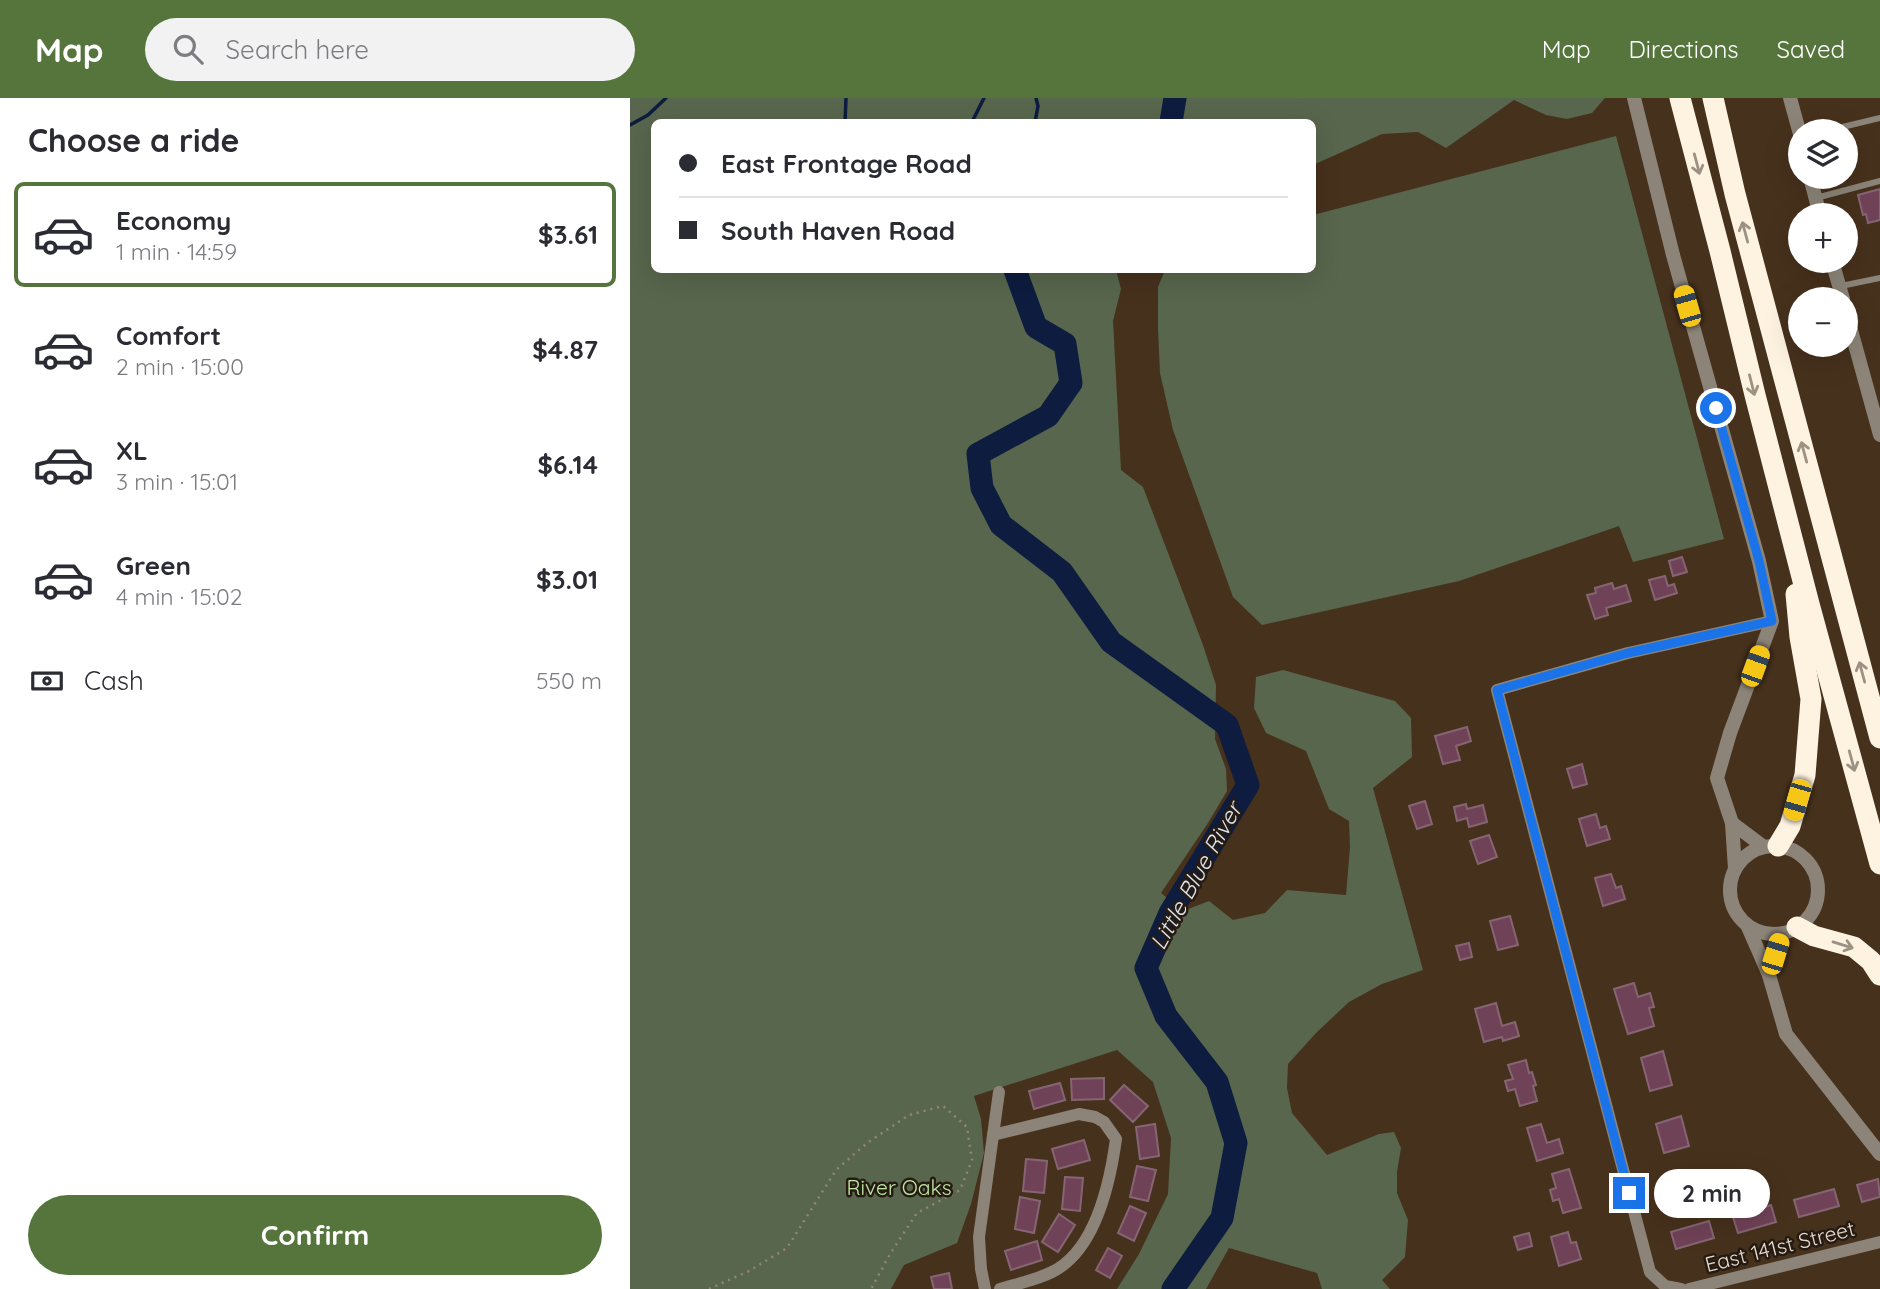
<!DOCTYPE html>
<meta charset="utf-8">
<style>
body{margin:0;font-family:Quicksand,sans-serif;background:#f2f2f3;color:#2b2b33;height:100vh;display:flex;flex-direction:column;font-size:26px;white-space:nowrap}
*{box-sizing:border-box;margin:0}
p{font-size:23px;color:#7c7c81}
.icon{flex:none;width:38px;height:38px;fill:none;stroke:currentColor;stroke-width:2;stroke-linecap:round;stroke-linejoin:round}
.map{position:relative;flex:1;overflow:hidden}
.side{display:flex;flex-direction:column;background:#fff;width:630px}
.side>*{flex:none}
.top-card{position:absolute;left:21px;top:21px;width:665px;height:154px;border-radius:10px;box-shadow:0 7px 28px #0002;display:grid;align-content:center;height:154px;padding:0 28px;background:#fff}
.buttons{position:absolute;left:1158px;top:21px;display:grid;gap:14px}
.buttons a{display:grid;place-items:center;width:70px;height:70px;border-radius:50%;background:#fff;box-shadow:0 7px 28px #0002;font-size:35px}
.end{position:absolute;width:32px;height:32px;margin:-16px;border:9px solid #1a73e8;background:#fff;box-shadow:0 0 0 4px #fff}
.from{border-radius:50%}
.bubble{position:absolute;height:49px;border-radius:24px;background:#fff;box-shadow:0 7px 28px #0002;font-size:23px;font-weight:800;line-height:49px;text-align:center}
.car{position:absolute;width:21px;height:42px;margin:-21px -10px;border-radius:9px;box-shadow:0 0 5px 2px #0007;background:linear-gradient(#f5c518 24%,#345 0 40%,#f5c518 0 76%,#345 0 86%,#f5c518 0)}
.top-card b{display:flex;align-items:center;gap:24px;height:66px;font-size:26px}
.top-card b+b{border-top:2px solid #e1e1e2}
.top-card i{width:18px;height:18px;background:#2b2b33}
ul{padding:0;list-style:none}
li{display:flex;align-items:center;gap:21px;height:105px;margin:0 14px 10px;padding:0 14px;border:4px solid transparent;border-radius:10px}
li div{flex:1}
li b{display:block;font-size:26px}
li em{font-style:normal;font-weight:800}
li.selected{border-color:#55753c}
li>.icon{width:63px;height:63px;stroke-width:1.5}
h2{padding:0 28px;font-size:32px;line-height:84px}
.pay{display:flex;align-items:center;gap:18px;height:77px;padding:0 28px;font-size:26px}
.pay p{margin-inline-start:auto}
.cta{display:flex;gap:14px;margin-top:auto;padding:14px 28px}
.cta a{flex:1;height:80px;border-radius:42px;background:#55753c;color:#fff;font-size:28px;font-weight:800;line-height:80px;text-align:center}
header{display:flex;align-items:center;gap:42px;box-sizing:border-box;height:98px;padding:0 35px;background:#55753c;color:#fff}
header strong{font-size:33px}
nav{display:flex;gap:38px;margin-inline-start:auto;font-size:24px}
.search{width:490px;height:63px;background:#f2f2f3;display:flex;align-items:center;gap:18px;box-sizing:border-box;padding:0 24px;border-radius:38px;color:#7c7c81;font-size:26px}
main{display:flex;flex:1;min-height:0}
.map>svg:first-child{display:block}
.green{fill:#57664c}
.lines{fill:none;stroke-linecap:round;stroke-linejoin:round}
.stream{stroke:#0d1c3f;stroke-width:3.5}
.river{stroke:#0d1c3f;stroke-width:23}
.building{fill:#704257;stroke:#866573;stroke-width:2}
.path{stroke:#968574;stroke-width:2.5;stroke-dasharray:2 5;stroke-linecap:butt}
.service{stroke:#8c8478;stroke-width:6}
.minor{stroke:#8c8478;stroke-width:12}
.tertiary{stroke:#8c8478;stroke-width:14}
.motorway{stroke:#fef2e0;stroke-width:21}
.oneway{stroke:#9c9183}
.route{stroke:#1a73e8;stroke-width:9}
.labels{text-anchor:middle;stroke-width:5;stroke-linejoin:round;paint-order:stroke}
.park-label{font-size:21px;fill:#c1e8a4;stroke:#251b12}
.street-label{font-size:21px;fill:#e7dacd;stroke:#251b12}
.water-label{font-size:23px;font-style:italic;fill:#dee5f2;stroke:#251b12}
</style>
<header>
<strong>Map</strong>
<div class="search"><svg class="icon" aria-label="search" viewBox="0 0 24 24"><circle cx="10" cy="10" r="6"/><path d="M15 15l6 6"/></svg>Search here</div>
<nav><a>Map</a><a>Directions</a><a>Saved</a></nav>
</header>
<main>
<section class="side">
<h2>Choose a ride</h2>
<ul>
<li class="selected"><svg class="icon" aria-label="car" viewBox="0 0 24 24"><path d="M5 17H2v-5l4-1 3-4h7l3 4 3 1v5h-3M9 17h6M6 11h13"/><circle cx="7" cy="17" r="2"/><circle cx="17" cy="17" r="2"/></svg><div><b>Economy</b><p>1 min · 14:59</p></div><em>$3.61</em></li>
<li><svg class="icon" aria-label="car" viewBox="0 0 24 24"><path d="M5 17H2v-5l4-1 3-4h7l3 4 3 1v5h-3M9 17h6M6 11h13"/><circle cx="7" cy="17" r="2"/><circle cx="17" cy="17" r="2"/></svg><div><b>Comfort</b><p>2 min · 15:00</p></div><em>$4.87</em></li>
<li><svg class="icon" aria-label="car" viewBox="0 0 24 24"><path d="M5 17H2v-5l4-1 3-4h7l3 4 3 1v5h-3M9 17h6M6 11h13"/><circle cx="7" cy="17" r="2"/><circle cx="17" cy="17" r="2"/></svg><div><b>XL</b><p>3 min · 15:01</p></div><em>$6.14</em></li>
<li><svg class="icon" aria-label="car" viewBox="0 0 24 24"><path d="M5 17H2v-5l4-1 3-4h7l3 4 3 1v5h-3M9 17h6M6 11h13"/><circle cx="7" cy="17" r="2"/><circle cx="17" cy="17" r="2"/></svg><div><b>Green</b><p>4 min · 15:02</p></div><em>$3.01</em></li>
</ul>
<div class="pay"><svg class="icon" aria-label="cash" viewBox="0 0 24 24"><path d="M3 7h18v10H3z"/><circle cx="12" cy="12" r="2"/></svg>Cash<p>550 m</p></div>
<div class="cta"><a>Confirm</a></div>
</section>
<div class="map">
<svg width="1250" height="1191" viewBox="0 0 1250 1191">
<rect width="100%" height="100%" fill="#46311c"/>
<!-- green -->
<g class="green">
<polygon points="0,0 975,0 962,15 937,21 916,17 884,2 816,50 788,34 752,36 683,67 682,24 24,24 24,172 486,172 491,191 483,223 491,372 513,389 573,547 586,587 585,641 596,671 597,693 578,725 531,795 553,813 579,803 603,822 635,815 657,792 716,797 720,749 719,723 699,711 676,653 636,635 624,610 626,579 653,572 765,603 781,620 782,659 743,690 793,872 752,886 719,904 686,935 658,966 657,990 662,1015 697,1057 749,1036 764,1034 771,1050 767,1074 767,1095 778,1122 775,1159 752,1182 760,1191 692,1191 687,1175 599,1150 576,1191 487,1191 509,1156 538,1096 541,1040 523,984 487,952 344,998 351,1021 354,1055 341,1106 327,1145 274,1167 261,1191 0,1191"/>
<polygon points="986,38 1094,441 1003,464 989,428 829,483 632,527 603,499 543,332 530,275 528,231 528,189 535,172 682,172 683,117"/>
</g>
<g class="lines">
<!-- stream -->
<g class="stream">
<polyline points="215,24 216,0"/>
<polyline points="342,24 354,0"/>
<polyline points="405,24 408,8 406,0"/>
<polyline points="0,27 18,17 36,0"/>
</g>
<!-- river -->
<g class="river">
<polyline points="541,24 545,0"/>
<polyline points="385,172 406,229 435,246 441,285 418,318 348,356 352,390 371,427 432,474 481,544 597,627 618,687 540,815 516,870 536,918 587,984 606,1045 592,1120 543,1191"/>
</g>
</g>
<!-- building -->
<g class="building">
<polygon points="1250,91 1250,122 1238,125 1236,116 1233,117 1228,97"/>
<polygon points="1052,459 1057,474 1043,478 1039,463"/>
<polygon points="1035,478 1038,488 1044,486 1047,495 1025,502 1019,482"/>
<polygon points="982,485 984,491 996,487 1001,503 976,510 978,517 965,521 957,497 966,495 965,490"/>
<polygon points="837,629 841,643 826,648 830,662 813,666 805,638"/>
<polygon points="952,666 957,686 943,690 937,671"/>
<polygon points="795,703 802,726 787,731 779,708"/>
<polygon points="836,706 837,711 853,707 857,724 839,729 837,720 827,723 824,709"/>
<polygon points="966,716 970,730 976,728 980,741 957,748 949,721"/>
<polygon points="859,737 867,759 848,766 840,743"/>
<polygon points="981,776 986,790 991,788 995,801 973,808 965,780"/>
<polygon points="880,818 888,847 868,852 860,823"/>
<polygon points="839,845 842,859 830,862 826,848"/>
<polygon points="1004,885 1008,899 1020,895 1024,909 1019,910 1024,928 998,936 984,891"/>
<polygon points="866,905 872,928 885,924 889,938 873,943 872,939 854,944 845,911"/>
<polygon points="1033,953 1042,987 1020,993 1011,960"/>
<polygon points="896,962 899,975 902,974 906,987 903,988 907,1003 890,1008 885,991 878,993 875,983 883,981 878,967"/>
<polygon points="474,980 474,1001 442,1002 441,981"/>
<polygon points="430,985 435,1002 404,1011 399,993"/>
<polygon points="494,987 518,1008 503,1024 480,1002"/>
<polygon points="1051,1018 1059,1048 1034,1055 1026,1026"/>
<polygon points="525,1026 529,1058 510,1061 506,1029"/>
<polygon points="911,1026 917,1045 929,1041 933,1055 907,1063 897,1030"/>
<polygon points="454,1042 460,1062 428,1071 422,1051"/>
<polygon points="396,1061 417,1063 414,1095 393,1093"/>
<polygon points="507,1068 526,1072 518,1103 500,1099"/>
<polygon points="939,1071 951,1110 933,1115 929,1101 923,1103 920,1092 926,1090 922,1076"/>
<polygon points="435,1079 453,1080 450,1113 432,1111"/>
<polygon points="1248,1081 1250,1099 1232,1104 1227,1087"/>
<polygon points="1204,1091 1209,1108 1169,1119 1164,1102"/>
<polygon points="390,1099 410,1103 404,1135 385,1131"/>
<polygon points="1141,1107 1146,1124 1108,1135 1103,1119"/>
<polygon points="500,1108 516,1115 504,1143 488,1135"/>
<polygon points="429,1116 445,1127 428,1154 412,1144"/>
<polygon points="1079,1123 1084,1140 1046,1151 1041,1134"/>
<polygon points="938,1134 941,1145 946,1144 951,1161 929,1168 921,1139"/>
<polygon points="899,1135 902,1148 888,1152 884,1139"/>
<polygon points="407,1143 412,1162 381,1172 375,1153"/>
<polygon points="478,1150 492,1158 480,1180 466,1172"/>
<polygon points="319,1175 322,1191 304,1191 301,1179"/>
</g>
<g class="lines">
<!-- path -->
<polyline class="path" points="79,1191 119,1173 157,1150 206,1072 237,1045 279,1017 313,1008 337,1029 342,1062 330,1092 287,1115 260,1156 241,1191"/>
<!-- service -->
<g class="service">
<polyline points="1196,33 1250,20"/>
<polyline points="1186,100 1250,83"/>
<polyline points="1211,188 1250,180"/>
</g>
<!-- minor -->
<g class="minor">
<path d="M363,1037L449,1016L465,1019L474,1024L486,1041C480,1085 465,1153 422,1174C406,1182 386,1186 370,1191"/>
<polyline points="355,1191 351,1171 349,1139 369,994"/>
<polyline points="1051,1191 1035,1188 1020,1174 867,592 998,555 1142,523"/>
<polyline points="1059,1191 1250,1144"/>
</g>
<!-- tertiary -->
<g class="tertiary">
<polyline points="1004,0 1043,157 1129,463 1142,523 1100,635 1087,680 1102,725 1105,771"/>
<polyline points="1160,0 1171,40"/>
<polyline points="1180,79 1190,117"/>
<polyline points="1202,163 1213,201"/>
<polyline points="1216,214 1250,337"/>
<polyline points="1102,725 1134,749"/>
<circle cx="1144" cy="792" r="44"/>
<polyline points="1118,829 1139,877 1156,936 1250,1056"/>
<polyline points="1139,877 1152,836"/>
</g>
<!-- motorway -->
<g class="motorway">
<polyline points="1050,0 1090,153 1125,297 1179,506 1250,766"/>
<polyline points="1083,0 1105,96 1250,640"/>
<polyline points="1148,748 1160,728 1175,677 1181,601 1170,539 1166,496"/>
<polyline points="1167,829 1184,838 1224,849 1241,863 1250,877"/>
</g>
</g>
<!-- one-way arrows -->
<defs><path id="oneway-shaft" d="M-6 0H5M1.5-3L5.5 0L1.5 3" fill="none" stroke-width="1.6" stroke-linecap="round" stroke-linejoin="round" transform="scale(1.75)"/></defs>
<g class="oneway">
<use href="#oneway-shaft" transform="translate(1067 66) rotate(75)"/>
<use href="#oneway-shaft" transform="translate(1115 134) rotate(-105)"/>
<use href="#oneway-shaft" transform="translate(1122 287) rotate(76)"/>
<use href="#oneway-shaft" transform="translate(1174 354) rotate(-105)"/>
<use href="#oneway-shaft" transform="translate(1232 574) rotate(-105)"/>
<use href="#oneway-shaft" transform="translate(1222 663) rotate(75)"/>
<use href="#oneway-shaft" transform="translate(1213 847) rotate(17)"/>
</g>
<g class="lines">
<!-- route -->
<polyline class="route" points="999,1095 867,592 998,555 1142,523 1129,463 1086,310"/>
</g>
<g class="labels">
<!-- park labels -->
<g class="park-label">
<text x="269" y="1097">River Oaks</text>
</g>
<!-- street labels -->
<g class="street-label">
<text transform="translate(1150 1149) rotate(-14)" y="7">East 141st Street</text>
</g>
<!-- water labels -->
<g class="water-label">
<text transform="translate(566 778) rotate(-61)" y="8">Little Blue River</text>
</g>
</g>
</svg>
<div class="buttons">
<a><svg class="icon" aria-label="layers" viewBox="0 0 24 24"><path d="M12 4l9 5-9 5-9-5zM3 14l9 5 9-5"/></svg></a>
<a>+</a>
<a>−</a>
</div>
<i class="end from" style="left:1086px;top:310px"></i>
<i class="end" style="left:999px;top:1095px"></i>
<div class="bubble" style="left:1024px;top:1071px;width:116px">2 min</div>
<i class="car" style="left:1057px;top:208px;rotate:344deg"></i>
<i class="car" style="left:1125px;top:568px;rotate:20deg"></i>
<i class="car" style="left:1167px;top:702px;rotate:196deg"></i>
<i class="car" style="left:1145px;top:856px;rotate:17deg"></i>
<div class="top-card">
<b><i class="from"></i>East Frontage Road</b>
<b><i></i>South Haven Road</b>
</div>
</div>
</main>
